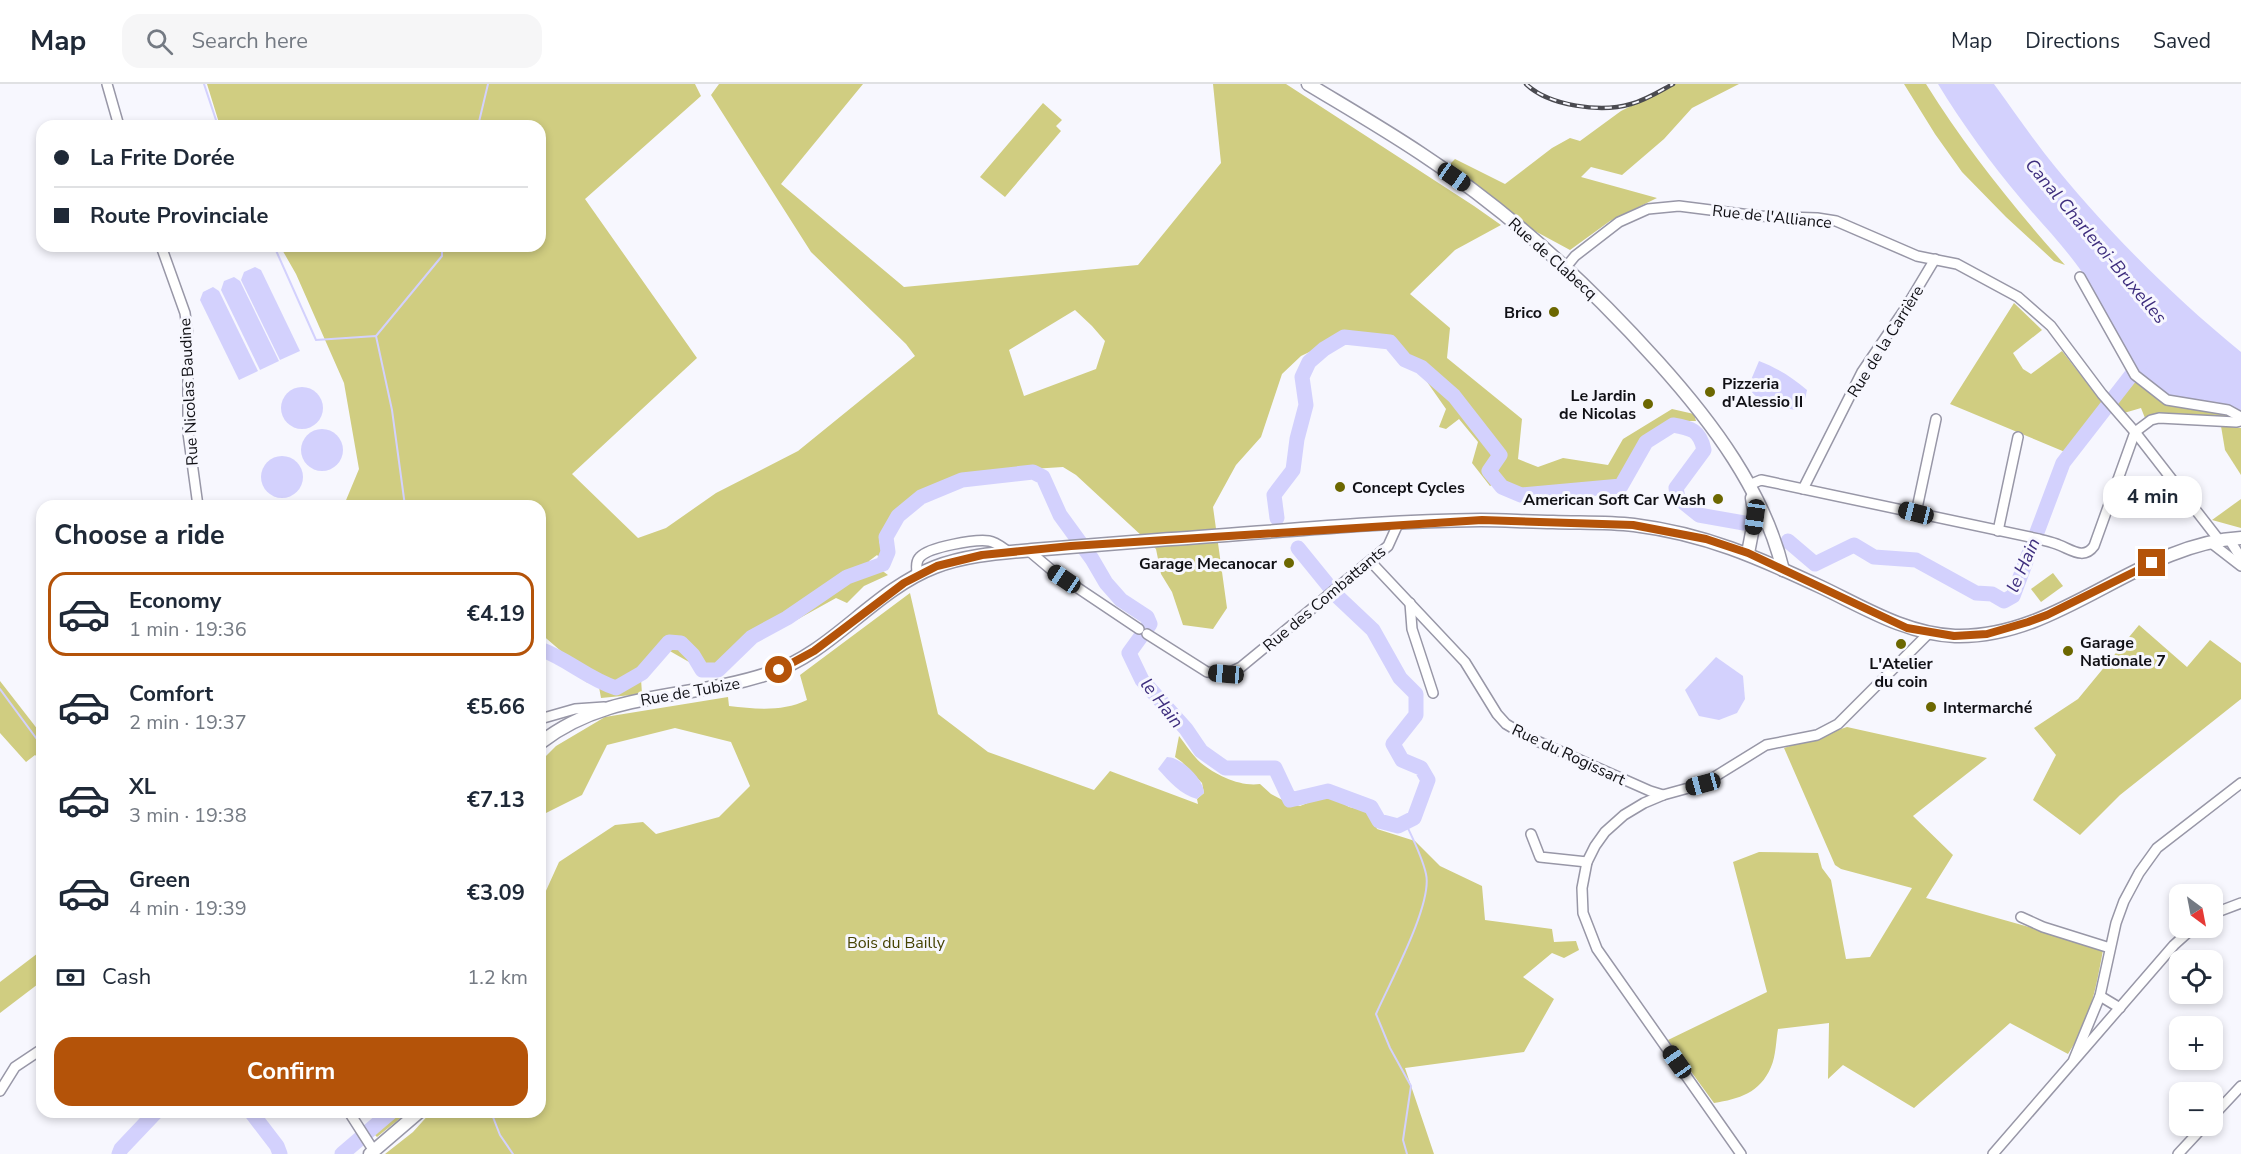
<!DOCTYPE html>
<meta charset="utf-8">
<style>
body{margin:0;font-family:"Nunito Sans",sans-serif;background:#f6f6f7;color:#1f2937;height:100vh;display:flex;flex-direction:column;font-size:22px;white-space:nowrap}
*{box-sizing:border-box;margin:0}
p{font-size:20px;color:#747a83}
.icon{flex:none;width:33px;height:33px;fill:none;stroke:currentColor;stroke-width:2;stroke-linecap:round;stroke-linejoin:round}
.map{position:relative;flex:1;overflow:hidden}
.drawer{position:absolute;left:36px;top:416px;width:510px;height:618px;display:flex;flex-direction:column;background:#fff;border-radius:18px;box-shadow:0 3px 9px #0003}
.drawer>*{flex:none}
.top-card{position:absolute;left:36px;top:36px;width:510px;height:132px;border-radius:18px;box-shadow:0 3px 9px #0003;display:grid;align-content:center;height:132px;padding:0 18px;background:#fff}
.needle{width:39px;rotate:148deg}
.controls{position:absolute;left:2169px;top:800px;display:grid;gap:12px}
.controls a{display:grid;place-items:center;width:54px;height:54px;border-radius:12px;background:#fff;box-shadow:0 3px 9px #0003;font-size:30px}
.end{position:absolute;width:27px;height:27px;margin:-14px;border:8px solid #b45309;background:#fff;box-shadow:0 0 0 3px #fff}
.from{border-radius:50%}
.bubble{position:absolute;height:42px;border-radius:18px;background:#fff;box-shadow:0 3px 9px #0003;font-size:20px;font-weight:700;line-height:42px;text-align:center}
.car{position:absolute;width:18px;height:36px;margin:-18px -9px;border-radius:8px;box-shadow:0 0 4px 2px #0007;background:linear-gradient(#222 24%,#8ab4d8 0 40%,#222 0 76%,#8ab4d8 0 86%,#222 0)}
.top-card b{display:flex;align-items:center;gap:21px;height:57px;font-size:22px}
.top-card b+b{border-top:2px solid #e0e1e3}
.top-card i{width:15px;height:15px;background:#1f2937}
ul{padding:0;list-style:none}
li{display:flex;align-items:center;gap:18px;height:84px;margin:0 12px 9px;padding:0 6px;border:3px solid transparent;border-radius:18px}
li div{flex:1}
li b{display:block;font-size:22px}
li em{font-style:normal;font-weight:700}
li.active{border-color:#b45309}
li>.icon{width:54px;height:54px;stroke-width:1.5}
h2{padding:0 18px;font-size:27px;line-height:72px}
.pay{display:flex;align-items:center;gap:15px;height:66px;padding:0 18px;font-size:22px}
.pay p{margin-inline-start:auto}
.button{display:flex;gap:12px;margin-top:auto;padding:12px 18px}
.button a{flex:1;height:69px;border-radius:18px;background:#b45309;color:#fff;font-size:24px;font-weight:700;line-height:69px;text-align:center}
header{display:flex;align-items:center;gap:36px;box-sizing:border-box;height:84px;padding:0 30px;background:#fff;border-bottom:2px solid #e0e1e3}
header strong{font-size:28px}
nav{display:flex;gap:33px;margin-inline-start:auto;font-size:21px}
.search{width:420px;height:54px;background:#f6f6f7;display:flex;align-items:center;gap:15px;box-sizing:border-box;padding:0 21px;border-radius:18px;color:#747a83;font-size:22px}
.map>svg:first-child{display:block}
.green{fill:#d0cd81;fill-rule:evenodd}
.water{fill:#d3d1fd}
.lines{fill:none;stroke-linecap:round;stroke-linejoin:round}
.stream{stroke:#d3d1fd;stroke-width:2}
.river{stroke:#d3d1fd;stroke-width:15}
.street-casing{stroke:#9897a7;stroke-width:12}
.secondary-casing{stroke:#9897a7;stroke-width:15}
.street{stroke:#fff;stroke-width:9}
.secondary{stroke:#fff;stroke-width:12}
.rail-casing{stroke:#4a4a50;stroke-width:4.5}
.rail{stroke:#f7f7fe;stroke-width:2;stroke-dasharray:7;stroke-linecap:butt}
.route{stroke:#b45309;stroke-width:8}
.poi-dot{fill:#6c6700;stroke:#f7f7fe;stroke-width:2}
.labels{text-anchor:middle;stroke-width:6;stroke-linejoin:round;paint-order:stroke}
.street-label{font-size:16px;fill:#101015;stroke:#f7f7fe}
.poi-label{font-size:16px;font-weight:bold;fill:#101015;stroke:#f7f7fe;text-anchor:end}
.park-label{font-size:16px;fill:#464303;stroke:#f7f7fe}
.water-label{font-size:18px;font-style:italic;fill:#3e2e7e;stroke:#f7f7fe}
</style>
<header>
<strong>Map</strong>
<div class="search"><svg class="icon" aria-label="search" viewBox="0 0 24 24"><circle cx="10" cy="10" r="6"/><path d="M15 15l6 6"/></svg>Search here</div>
<nav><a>Map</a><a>Directions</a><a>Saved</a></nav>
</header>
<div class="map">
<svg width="2241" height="1070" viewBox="0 0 2241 1070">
<rect width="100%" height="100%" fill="#f7f7fe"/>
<!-- green -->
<g class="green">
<path d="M207,0H695L701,12L585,115L697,274L572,390L638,454L666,444L716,409L798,367L915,272L906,260L811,168L711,11L719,0H863L781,100L904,203L1138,181L1221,79L1213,0H1286L1474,122L1501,141L1455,166L1410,210L1450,244L1447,274L1522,335L1518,375L1538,383L1563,374L1608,381L1623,355L1672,325L1694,330L1696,337H1672L1645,355L1625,396L1593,405H1525L1501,396L1490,402L1472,379L1478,358L1459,335L1446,345L1439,343L1446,325L1425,295L1423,278L1412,277L1396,259L1381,252L1351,248L1301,272L1282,290L1261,353L1236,381L1213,423L1227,524L1213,545L1183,541L1172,508L1161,490L1156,465L1076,391L1063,383L984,388L899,424L879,457L886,479L877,471L869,477L888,491L864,502L847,519L836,514L791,539L760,553L744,564L729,584L703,586L668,566L641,595L642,610L601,614L599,603L586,598L583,586L540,549V422L344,421L359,385L344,299L296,190L280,162H540V42H220ZM1075,226L1092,242L1105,257L1096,285L1024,312L1009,266Z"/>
<polygon points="1675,0 1739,0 1692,24 1664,55 1622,91 1591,83 1581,93 1657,114 1610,137 1570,166 1533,146 1448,82 1455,75 1505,100 1552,64 1570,54 1580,57 1621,27"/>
<path d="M1904,0H1926C1966,64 2014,124 2065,181L2054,177L2006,133L1962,88L1935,50Z"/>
<polygon points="1043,19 1062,36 1056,42 1061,47 1005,113 980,93"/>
<polygon points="2014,219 2042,246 2013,269 2023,285 2031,290 2062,267 2102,318 2065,368 1950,320"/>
<path d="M2136,297C2167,328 2188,322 2227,330L2231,334L2162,329L2145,334L2141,324L2124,329L2115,320Z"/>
<polygon points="2221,342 2241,344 2241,391 2225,366"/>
<polygon points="2241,415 2241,444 2212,436"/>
<polygon points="2053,489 2063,502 2041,518 2031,505"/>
<path d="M910,509L938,630L988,668L1094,706L1110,687L1198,720L1197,715L1204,709L1202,699L1182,678L1175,673L1179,652C1186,661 1193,672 1201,679C1216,691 1240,703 1260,700L1271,710L1288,719L1300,722L1320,714L1332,713L1349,723L1366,727L1373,736L1377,745L1415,757L1440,782L1482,802L1485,836L1552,845L1554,858L1576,857L1579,866L1564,874L1552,869L1523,893L1554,915L1524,968L1405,984L1434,1070H385L413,1048L431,1028H540V820L559,778L615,741L643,738L656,750L719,733L750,702L731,658L675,644L607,661L582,711L540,732V678L556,662L605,633L728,613L729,622C756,625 782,628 807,616L800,591Z"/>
<polygon points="2139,541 2187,583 2210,556 2241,579 2241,615 2120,711 2080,751 2033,716 2056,671 2034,644 2078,615"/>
<polygon points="0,597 42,651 42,677 35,671 26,678 0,649"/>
<path d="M1847,643L1987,674L1913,732L1953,771L1926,814L2029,843L2103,866C2096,905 2090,937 2068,970L2010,939L1914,1024L1843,981L1828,995L1829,939L1778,945C1776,956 1776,972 1771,983C1760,1009 1739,1015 1714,1019L1668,956L1767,908L1733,778L1759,768L1818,769L1822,784L1831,796L1846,875L1870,873L1912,804L1841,785L1835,781L1784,664Z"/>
<polygon points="42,866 42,897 0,929 0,898"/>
<polygon points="393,1028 408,1028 377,1053 371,1047"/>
</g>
<!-- water -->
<g class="water">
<path d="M1938,0H1994C2011,23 2027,47 2045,70C2102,142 2170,210 2241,268V327C2214,314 2182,321 2158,306C2125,285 2112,240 2094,207C2075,173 2046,145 2021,115C1992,81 1961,38 1938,0Z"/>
<polygon points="255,183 261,186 300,267 280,276 241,196 244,188"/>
<polygon points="234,193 240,197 279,277 260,286 221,206 224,197"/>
<polygon points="213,203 219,207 258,287 239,296 200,216 203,208"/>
<path d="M1759,277C1777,284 1792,293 1807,306L1805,315L1795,326C1776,322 1759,320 1748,303Z"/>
<circle cx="302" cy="324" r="21"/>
<circle cx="322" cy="366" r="21"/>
<circle cx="282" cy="393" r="21"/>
<polygon points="1716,573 1743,592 1745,615 1737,629 1719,636 1699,632 1685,606"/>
<path d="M1167,673C1181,673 1204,695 1204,709L1197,715C1181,711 1169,697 1158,685Z"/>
</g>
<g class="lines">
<!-- stream -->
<g class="stream">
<polyline points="204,0 218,42"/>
<polyline points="478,42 488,0"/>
<polyline points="274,162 316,256 376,252 392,326 405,422"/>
<polyline points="376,252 442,172 442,162"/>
<polyline points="0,605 42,662"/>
<path d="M1405,738C1413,755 1422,772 1426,790C1433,820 1389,900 1376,930L1390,964L1411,1002L1403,1056L1407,1070"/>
<polyline points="491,1028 500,1051 513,1070"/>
</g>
<!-- river -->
<g class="river">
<path d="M1277,434L1274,411L1293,386L1297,355L1306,321L1302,293L1309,278L1324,265L1344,253L1390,258L1405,276L1421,283L1454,312L1500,371L1489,387L1502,403L1521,411L1621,402L1646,358L1673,341C1691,344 1700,346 1704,366L1676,404L1678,414L1699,431L1744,439"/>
<polyline points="1788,457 1815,480 1854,461 1874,473 1916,476 1976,509 1992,510 2004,517 2013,512 2063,379 2143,276"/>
<path d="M540,565C568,575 586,594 616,604L642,589L669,558L681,559L693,571L702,586H718L752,553L787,534L847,493L883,480L888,468L886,453L898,432L921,413L962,396L1033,388L1043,393L1060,431L1092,475L1106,499L1121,516L1147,533L1150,540L1129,569L1142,596L1186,645L1201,667L1225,684H1275L1290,716L1328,707L1371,723L1379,737L1398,742L1414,734L1428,696L1421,684L1402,676L1393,660L1416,631V610L1400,594L1373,546L1337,512L1298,464"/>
<polyline points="251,1028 277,1062 280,1070"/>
<polyline points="119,1070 121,1065 156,1028"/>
<polyline points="342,1070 391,1028"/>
</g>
<!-- street casing -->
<g class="street-casing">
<g id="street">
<polyline points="107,0 119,42"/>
<polyline points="161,162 185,229 188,251 188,349 198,422"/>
<polyline points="1566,183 1575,172 1619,138 1648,125 1679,122 1758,132 1817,134 1836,137 1917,172 1957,180 2018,213 2051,242 2102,310 2135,348 2219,456"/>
<polyline points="2080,193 2135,291 2167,316 2228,326 2241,333"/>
<path d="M1749,401L1761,396L1766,397L2039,455C2046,457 2052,458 2059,461C2072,466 2084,476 2094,462L2135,348L2151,336L2159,334L2236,338L2241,337"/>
<polyline points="1803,405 1862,288 1905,225 1935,175"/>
<polyline points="1916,429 1936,335"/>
<polyline points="1998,447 2018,353"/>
<polyline points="2229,455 2241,474"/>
<polyline points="2210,458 2241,482"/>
<polyline points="1029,467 1054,488 1139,545"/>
<polyline points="1370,477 1465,578 1497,630 1506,640 1528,653 1650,707 1663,711"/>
<path d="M917,491C917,485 915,478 920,473C929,463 975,455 989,457C996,458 1003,464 1009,468"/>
<polyline points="1410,519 1412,545 1433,609"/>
<polyline points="1147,550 1207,588 1226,590 1241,583 1388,462 1398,440"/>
<polyline points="540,635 575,625 604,623"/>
<polyline points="1531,750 1540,773 1587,778"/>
<polyline points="2212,830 2241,819"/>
<polyline points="2021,833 2043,843 2110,864"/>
<polyline points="2100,912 2120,924"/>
<polyline points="2074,975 2100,912 2116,839 2124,817 2139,789 2157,764 2241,699"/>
<polyline points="0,1007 15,983 42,965"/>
<polyline points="349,1028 374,1067"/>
<polyline points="2212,1033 2241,1002"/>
<polyline points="1741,1070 1597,865 1583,829 1582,804 1587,778 1595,762 1605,748 1624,731 1644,719 1663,711 1703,700 1766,661 1817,651 1838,640 1929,549"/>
<polyline points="1993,1070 2174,861 2194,843"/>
<polyline points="2178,1070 2205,1041"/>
</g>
</g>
<!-- secondary casing -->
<g class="secondary-casing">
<g id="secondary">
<path d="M1308,0C1346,23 1384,45 1420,69C1509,127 1587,199 1658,278C1712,338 1764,407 1783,486"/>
<polyline points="1748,469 1755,433 1752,414"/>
<path d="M540,659C609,605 691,616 770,589C833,568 873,507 935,483C966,471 1000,469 1032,466C1074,463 1116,459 1158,456C1265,449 1374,437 1481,436C1505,436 1529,438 1553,438C1580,439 1607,438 1634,441C1705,450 1757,473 1821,503C1863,523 1906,550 1955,552C2060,555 2137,460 2241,454"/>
<polyline points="370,1070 419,1028"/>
</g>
</g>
<!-- street -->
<use href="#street" class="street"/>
<!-- secondary -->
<use href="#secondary" class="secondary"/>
<!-- rail casing -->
<g class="rail-casing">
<path id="rail" d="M1526,0C1549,22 1601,29 1631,20C1646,16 1660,7 1673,0"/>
</g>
<!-- rail -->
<use href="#rail" class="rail"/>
</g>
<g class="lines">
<!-- route -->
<polyline class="route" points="779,586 814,567 904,499 937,482 982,471 1071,462 1482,436 1633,441 1706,455 1748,469 1907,544 1954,552 1987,550 2028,538 2047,531 2152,479"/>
</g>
<!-- markers -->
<g class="poi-dot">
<circle cx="1554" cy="228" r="6"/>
<circle cx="1710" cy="308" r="6"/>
<circle cx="1648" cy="320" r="6"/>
<circle cx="1340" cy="403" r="6"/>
<circle cx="1718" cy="415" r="6"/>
<circle cx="1289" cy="479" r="6"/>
<circle cx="1901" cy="560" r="6"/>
<circle cx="2068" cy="567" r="6"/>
<circle cx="1931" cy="623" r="6"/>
</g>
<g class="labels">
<!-- street labels -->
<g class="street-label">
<text transform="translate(1772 132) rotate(6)" y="6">Rue de l'Alliance</text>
<text transform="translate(1553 174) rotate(42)" y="6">Rue de Clabecq</text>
<text transform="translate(1885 257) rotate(-58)" y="6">Rue de la Carrière</text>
<text transform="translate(188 308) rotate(-93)" y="6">Rue Nicolas Baudine</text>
<text transform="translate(1324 514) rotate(-40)" y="6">Rue des Combattants</text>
<text transform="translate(690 607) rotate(-10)" y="6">Rue de Tubize</text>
<text transform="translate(1569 670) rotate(25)" y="6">Rue du Rogissart</text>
</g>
<!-- poi labels -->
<g class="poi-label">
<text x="1542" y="234">Brico</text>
<text x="1722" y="305" text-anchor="start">Pizzeria<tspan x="1722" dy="18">d'Alessio II</tspan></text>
<text x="1636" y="317">Le Jardin<tspan x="1636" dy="18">de Nicolas</tspan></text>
<text x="1352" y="409" text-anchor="start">Concept Cycles</text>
<text x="1706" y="421">American Soft Car Wash</text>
<text x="1277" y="485">Garage Mecanocar</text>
<text x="2080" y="564" text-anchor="start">Garage<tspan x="2080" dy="18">Nationale 7</tspan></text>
<text x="1901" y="585" text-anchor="middle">L'Atelier<tspan x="1901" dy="18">du coin</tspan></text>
<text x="1943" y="629" text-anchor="start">Intermarché</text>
</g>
<!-- park labels -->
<g class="park-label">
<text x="896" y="864">Bois du Bailly</text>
</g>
<!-- water labels -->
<g class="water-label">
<text transform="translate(2096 157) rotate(50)" y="6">Canal Charleroi-Bruxelles</text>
<text transform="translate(2023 481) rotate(-66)" y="6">le Hain</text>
<text transform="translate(1162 619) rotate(52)" y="6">le Hain</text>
</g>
</g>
</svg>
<div class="controls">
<a><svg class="needle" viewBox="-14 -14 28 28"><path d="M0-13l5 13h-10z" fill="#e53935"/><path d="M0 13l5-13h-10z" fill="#747a83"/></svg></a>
<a><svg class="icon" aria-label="locate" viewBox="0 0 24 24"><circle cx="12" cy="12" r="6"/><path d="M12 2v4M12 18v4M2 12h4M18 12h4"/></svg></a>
<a>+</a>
<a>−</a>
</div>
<i class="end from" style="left:779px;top:586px"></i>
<i class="end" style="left:2152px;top:479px"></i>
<div class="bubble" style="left:2103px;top:392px;width:99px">4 min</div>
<i class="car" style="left:1454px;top:93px;rotate:125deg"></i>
<i class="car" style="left:1916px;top:429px;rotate:284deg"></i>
<i class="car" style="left:1755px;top:433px;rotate:188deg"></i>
<i class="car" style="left:1064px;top:495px;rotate:304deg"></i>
<i class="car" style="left:1226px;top:590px;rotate:275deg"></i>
<i class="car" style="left:1703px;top:700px;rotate:255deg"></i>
<i class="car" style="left:1677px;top:978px;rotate:325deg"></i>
<div class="top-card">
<b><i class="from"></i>La Frite Dorée</b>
<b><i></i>Route Provinciale</b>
</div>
<section class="drawer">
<h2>Choose a ride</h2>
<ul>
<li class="active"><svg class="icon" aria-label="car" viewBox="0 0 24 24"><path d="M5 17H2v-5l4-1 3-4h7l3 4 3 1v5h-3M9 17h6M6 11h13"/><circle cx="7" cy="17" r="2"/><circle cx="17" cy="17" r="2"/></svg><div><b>Economy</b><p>1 min · 19:36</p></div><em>€4.19</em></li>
<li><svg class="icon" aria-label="car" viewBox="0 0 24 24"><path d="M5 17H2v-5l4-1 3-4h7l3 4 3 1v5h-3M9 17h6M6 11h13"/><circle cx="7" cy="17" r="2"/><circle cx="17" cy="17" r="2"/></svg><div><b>Comfort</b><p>2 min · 19:37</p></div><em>€5.66</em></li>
<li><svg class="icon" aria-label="car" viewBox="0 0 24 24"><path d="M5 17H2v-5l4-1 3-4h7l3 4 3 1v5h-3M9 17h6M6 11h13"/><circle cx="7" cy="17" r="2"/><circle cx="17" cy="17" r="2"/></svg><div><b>XL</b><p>3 min · 19:38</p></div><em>€7.13</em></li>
<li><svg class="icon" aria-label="car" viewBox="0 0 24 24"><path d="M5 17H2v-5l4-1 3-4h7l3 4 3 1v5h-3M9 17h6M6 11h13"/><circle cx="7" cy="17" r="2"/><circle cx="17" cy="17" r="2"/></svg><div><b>Green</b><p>4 min · 19:39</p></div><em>€3.09</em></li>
</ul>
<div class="pay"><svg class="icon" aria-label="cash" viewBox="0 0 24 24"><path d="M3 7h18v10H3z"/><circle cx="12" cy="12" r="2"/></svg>Cash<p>1.2 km</p></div>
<div class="button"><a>Confirm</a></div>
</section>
</div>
